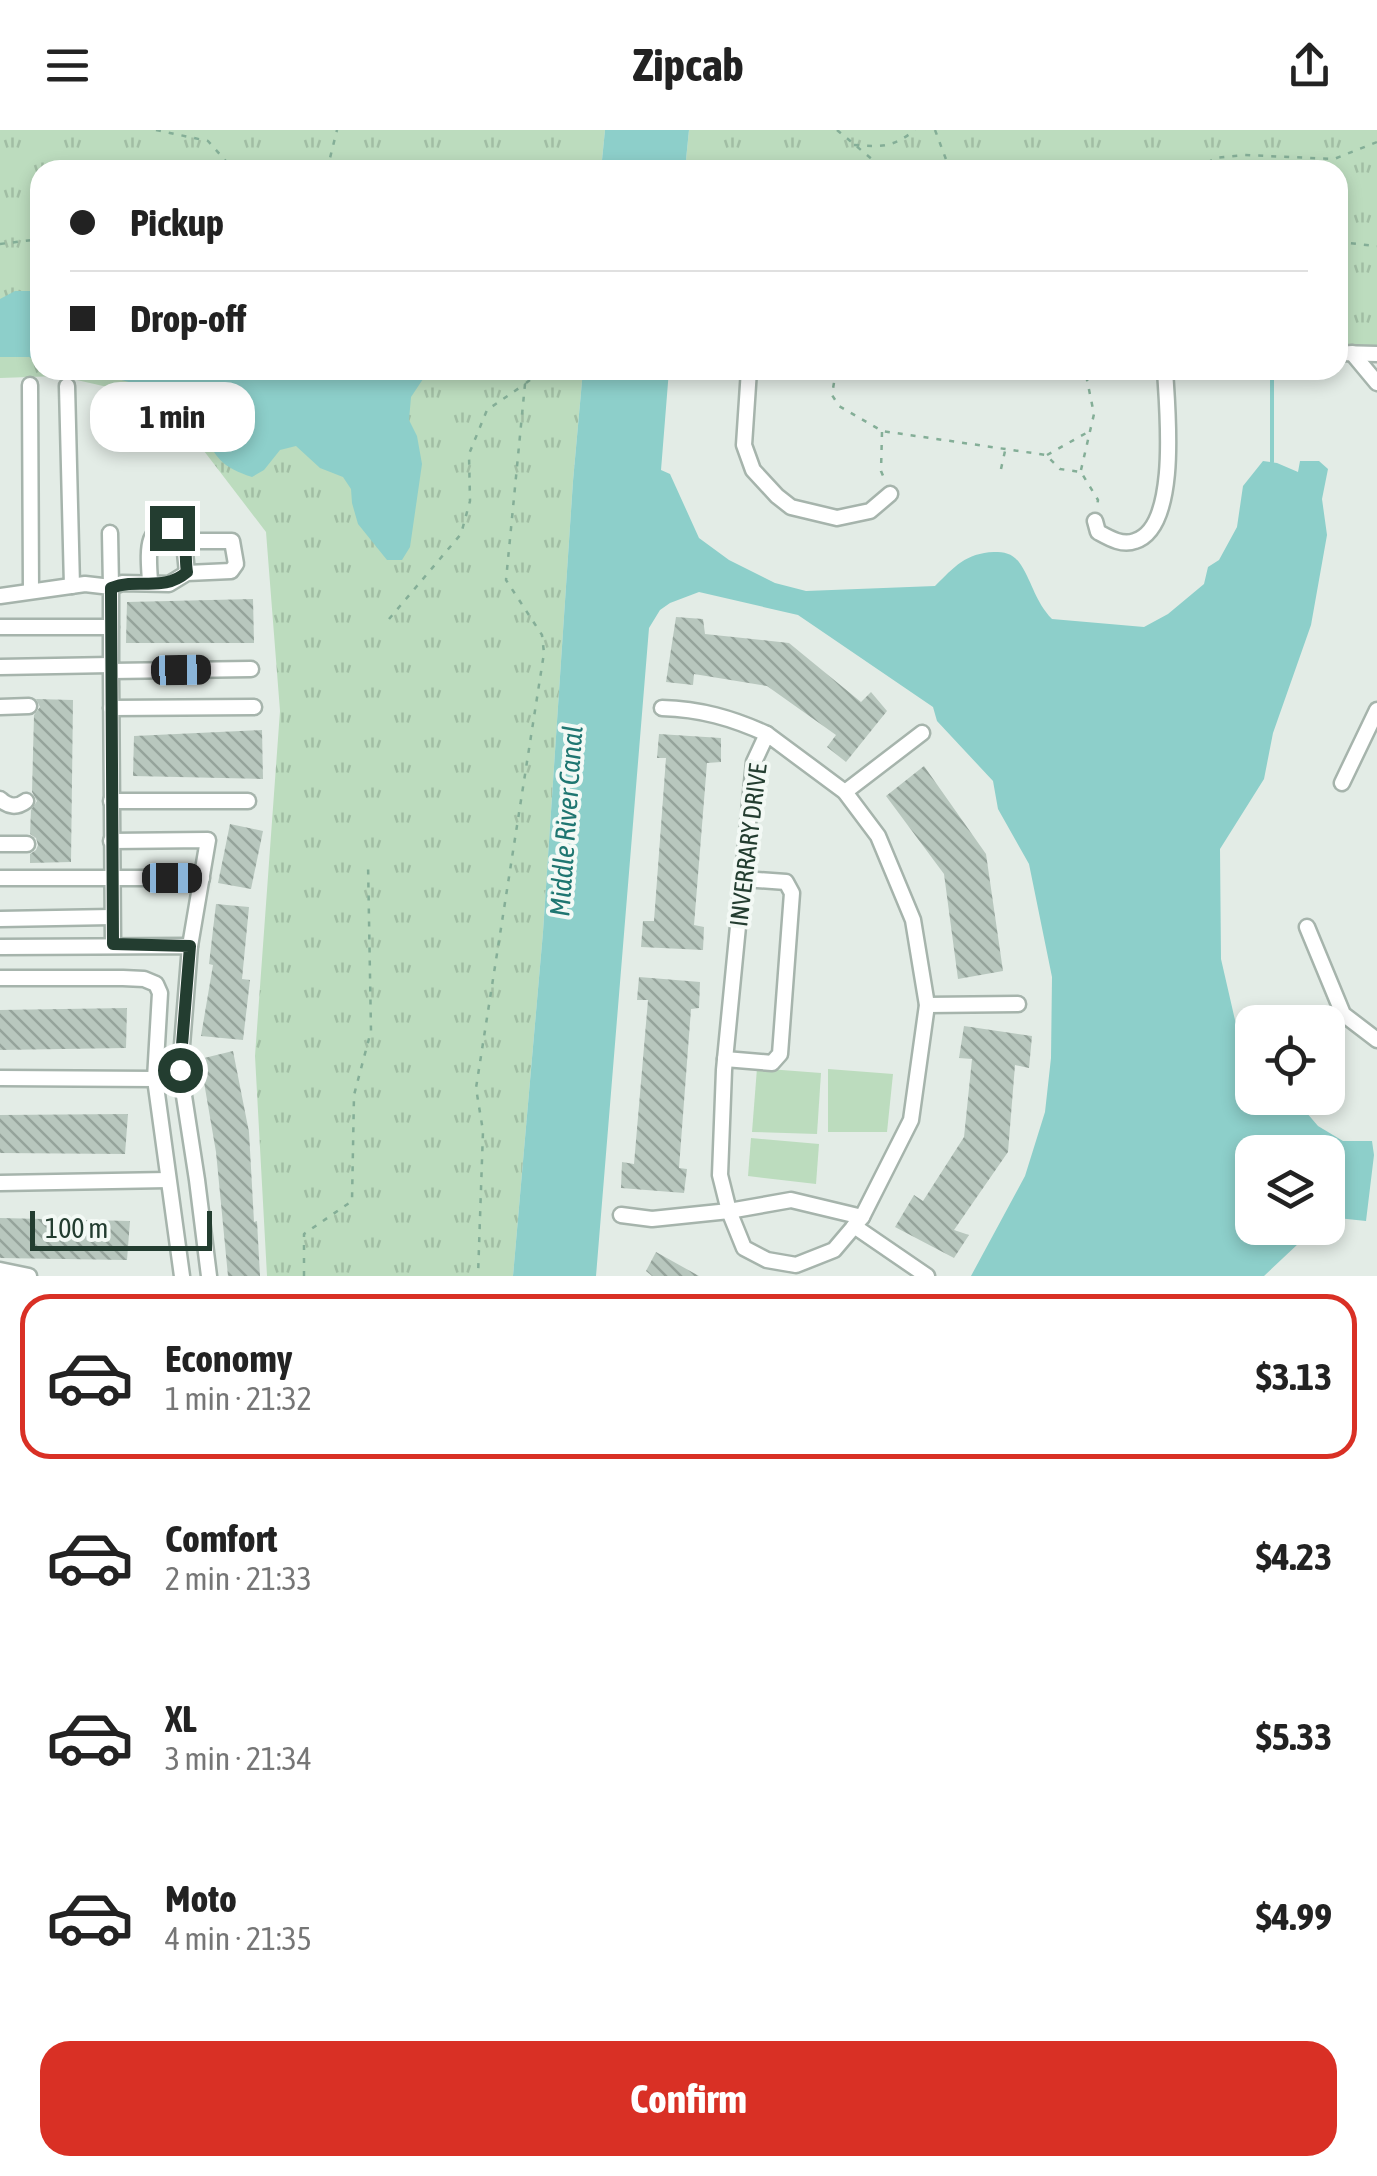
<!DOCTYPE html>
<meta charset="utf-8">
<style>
body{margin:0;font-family:"Asap Condensed",sans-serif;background:#f2f2f2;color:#222;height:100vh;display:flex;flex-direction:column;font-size:38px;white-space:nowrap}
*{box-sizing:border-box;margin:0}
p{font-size:32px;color:#767676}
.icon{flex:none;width:55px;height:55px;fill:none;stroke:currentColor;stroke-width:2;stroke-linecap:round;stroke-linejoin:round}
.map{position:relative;height:1146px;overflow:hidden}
.panel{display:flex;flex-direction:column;background:#fff;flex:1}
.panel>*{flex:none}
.top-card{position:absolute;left:30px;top:30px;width:1318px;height:220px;border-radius:30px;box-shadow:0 5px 15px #0003;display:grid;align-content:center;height:220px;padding:0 40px;background:#fff}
.tools{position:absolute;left:1235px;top:875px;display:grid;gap:20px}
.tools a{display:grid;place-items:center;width:110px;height:110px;border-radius:20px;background:#fff;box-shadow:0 5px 15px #0003;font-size:50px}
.scale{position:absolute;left:30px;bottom:25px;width:182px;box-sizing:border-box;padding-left:10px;border:5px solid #233d30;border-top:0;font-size:28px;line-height:35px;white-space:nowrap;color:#233d30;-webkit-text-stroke:8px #f3f9f5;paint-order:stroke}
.end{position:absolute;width:45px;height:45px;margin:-22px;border:12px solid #233d30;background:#fff;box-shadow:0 0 0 5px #fff}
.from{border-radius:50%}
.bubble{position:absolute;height:70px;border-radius:30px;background:#fff;box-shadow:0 5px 15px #0003;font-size:32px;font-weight:700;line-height:70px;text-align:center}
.car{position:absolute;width:30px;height:60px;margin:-30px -15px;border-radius:12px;box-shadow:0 0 8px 2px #0007;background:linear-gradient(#222 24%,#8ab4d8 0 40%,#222 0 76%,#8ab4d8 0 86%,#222 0)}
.top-card b{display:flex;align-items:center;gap:35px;height:95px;font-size:38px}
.top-card b+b{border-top:2px solid #e0e0e0}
.top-card i{width:25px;height:25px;background:#222}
ul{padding:18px 0 0;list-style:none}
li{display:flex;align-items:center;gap:30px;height:165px;margin:0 20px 15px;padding:0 20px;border:5px solid transparent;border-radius:30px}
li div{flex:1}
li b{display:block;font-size:38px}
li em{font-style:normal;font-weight:700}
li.on{border-color:#d93025}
li>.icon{width:90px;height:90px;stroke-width:1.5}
.button{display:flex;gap:20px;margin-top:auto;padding:20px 40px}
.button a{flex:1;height:115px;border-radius:30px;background:#d93025;color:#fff;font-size:40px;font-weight:700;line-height:115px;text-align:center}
header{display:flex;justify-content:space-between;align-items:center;height:130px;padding:0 40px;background:#fff;font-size:45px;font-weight:700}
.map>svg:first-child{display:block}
.grass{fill:url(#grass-tufts)}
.green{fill:#bcdcbe}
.water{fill:#8dcfca}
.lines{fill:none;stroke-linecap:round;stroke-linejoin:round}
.stream{stroke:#8dcfca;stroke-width:4}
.building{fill:url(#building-back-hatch)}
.minor-casing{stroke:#a6b4ac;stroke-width:19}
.path{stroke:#84ae97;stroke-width:2.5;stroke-dasharray:5 8;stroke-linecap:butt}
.minor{stroke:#fff;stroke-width:14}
.route{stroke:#233d30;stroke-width:12}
.labels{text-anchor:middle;stroke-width:8;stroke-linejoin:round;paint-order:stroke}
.street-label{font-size:25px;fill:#233d30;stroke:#f3f9f5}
.water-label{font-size:28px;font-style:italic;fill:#1f7671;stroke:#f3f9f5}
</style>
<header><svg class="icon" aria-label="menu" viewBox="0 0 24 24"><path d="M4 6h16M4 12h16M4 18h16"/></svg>Zipcab<svg class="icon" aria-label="share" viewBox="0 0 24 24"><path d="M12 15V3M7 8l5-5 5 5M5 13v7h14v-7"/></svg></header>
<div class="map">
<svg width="1377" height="1146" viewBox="0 0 1377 1146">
<defs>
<pattern id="grass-tufts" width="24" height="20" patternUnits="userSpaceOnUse" patternTransform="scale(2.5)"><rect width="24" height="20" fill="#bcdcbe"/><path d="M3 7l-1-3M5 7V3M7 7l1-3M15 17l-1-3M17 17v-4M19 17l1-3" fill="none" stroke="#a1bea4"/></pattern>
<pattern id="building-back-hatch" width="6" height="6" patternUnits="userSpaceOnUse" patternTransform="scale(2.5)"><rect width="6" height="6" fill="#b8c7be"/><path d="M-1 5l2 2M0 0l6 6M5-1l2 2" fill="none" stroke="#95a39b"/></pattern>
</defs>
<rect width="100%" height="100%" fill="#e3ece6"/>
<!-- grass -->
<g class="grass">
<polygon points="0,0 605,0 601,40 40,40 40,240 583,240 573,351 543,802 513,1146 267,1146 255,926 280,581 266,402 165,270 59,246 0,248"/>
<polygon points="689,0 1377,0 1377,224 1338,223 1338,40 685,40"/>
</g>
<!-- green -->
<g class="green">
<polygon points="757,938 821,943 817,1004 752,1002"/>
<polygon points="828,939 893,944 887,1002 828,1002"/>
<polygon points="751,1008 819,1014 816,1054 748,1046"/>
</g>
<!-- water -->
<g class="water">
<polygon points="605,0 689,0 685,40 601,40"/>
<polygon points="15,161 40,161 40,232 29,227 0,227 0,169"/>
<path d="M81,240H429L411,267L409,290L417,306L422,334L410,417L402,430H387L358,394L352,373L351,359L343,347L320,338L296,316L280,320L264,340L252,347C222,337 216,329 203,301C200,294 197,286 192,280C173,260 109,247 81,240Z"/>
<path d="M583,240H669L661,340L670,344L699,408L729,430L775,453L806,461L935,456C954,437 966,423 994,422C1006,422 1014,424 1021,435C1033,454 1035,471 1052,489L1144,497L1168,484L1204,454L1208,437L1219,430L1237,397L1243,356L1263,331L1277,333L1298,342L1300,331H1319L1328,339L1322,369L1327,405L1311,495L1273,603L1264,649L1220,719L1221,829L1235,890L1252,914V968H1294L1318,996L1343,1011H1372L1374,1025L1366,1091L1328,1087V1022H1252V1098H1315L1264,1146H971L1025,1046L1045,982L1051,928L1052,847L1029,734L998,679L993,651L937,591L933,577L798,485L699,462L670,473L660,480L649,498L596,1146H513L543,802L573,351Z"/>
</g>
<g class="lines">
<!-- stream -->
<polyline class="stream" points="1272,240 1272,332"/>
</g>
<!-- building -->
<g class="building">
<polygon points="253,469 254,513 126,513 127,472"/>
<polygon points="676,487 703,489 705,504 789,513 861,572 871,562 887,581 846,632 827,617 836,605 767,556 694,544 693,555 666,552"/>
<polygon points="36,569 73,570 71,732 30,733 30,724 36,720 38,715 36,708 30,704 31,680 37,671 32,662 34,585 40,577"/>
<polygon points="262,600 263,649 133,646 134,606"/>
<polygon points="659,604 721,608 721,632 707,633 694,795 704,797 703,820 641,817 643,791 654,791 666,628 657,628"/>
<polygon points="924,636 986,724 1003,841 958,849 944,744 886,666"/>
<polygon points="230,694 263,701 251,759 218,753"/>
<polygon points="216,774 249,777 242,849 250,850 243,910 201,906 213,835 209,834"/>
<polygon points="639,847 700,852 699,878 691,879 679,1038 687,1039 684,1063 621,1058 622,1032 634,1034 648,870 637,870"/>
<polygon points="127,878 126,918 0,920 0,880"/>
<polygon points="964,896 1032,906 1029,938 1015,935 1008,1022 954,1100 969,1105 954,1128 895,1097 914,1065 923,1071 964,1007 972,929 959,928"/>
<polygon points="233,921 249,1002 254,1092 257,1091 260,1146 228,1146 216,1022 200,929"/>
<polygon points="128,984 125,1024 0,1023 0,985"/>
<polygon points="0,1088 130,1091 127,1130 0,1128"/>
<polygon points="656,1122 699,1146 652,1146 646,1141"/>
</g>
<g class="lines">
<!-- minor casing -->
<g class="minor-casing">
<g id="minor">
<polyline points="1338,223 1377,224"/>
<polyline points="1352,223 1377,253"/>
<polyline points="749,240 744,315 753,340 777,366 791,377 837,388 870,381 890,364"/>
<polyline points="30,255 31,461"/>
<polyline points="67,256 72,456"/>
<path d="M1095,391L1098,402C1109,408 1122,416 1135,411C1180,397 1167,277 1165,240"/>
<polyline points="110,403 111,457 122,453 169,454 187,443 231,441 236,434 232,411 194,411"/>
<path d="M150,452C149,429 142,387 179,401L184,412L187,443"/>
<polyline points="0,466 85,454 111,457 111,541 251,539"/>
<polyline points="0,497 111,497"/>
<polyline points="0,537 111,535"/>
<polyline points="111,541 113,815"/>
<polyline points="0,577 29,576"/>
<polyline points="111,578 254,577"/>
<path d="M662,578C700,579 732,588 767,604"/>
<polygon points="767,604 845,662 878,706 913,790 927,875 911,990 862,1087 834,1120 796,1135 767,1130 744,1118 729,1081 720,1045 724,940 754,632"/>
<polyline points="1342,653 1377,580"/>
<polyline points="845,662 922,603"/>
<path d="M0,669C8,677 17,678 26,671"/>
<polyline points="111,671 248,671"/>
<polyline points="111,711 208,710 190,816"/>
<polyline points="0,714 27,714"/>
<polyline points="0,748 202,748"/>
<polyline points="0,789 112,787"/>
<polyline points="1307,797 1343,884 1377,910"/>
<polyline points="0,817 190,816 180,940 197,1050 209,1146"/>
<polyline points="0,848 123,848 144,849 156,854 160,863 155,949 182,1146"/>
<polyline points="927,875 1018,874"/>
<polyline points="725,929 772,933 780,924 792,763 786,752 743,749"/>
<polyline points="0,948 155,949"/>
<polyline points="0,1053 168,1050"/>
<polyline points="621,1085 652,1089 729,1081 791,1070 862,1087"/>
<polyline points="854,1096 927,1146"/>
<polyline points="0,1140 29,1146"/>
</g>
</g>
<!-- path -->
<g class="path">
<polyline points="156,0 208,11 234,40"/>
<polyline points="837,0 885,40"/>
<polyline points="935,0 950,40"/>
<path d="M854,15C882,17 892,18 915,0"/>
<polyline points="327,40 337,0"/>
<polyline points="1197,40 1215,28 1245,25 1334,29 1377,12"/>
<polyline points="1338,112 1377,116"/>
<polyline points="0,114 40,109"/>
<polyline points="836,240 832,265 839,276 882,301 1046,325 1060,339 1081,342 1098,370 1097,376"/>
<polyline points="526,253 543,240"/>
<polyline points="882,302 881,341 886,353"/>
<polyline points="1047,325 1088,302"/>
<polyline points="1001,339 1005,321"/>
<polyline points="1081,340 1094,284 1085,240"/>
<polyline points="389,489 461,404 470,371 469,324 487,280 525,254 506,450 542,505 544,523 476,958 483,1001 478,1146"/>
<polyline points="304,1146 304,1104 352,1071 354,965 371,901 368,732"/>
</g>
<!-- minor -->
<use href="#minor" class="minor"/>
</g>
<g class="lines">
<!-- route -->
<path class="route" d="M172,398C190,405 184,426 187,442C162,463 140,447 111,458L113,814L190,816L180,940"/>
</g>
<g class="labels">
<!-- street labels -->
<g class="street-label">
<text transform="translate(748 715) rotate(-83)" y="9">INVERRARY DRIVE</text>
</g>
<!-- water labels -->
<g class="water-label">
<text transform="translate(566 691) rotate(-86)" y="10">Middle River Canal</text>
</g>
</g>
</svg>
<div class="tools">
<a><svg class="icon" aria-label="locate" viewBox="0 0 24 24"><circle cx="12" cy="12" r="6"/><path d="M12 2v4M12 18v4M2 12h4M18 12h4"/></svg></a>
<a><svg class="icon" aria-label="layers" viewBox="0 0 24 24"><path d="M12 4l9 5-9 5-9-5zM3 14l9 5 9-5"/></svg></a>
</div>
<div class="scale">100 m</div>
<i class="end from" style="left:180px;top:940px"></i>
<i class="end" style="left:172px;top:398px"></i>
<div class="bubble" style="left:90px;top:252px;width:165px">1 min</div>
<i class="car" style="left:181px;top:540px;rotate:89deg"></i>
<i class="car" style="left:172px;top:748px;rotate:90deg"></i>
<div class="top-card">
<b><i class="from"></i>Pickup</b>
<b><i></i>Drop-off</b>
</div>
</div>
<section class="panel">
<ul>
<li class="on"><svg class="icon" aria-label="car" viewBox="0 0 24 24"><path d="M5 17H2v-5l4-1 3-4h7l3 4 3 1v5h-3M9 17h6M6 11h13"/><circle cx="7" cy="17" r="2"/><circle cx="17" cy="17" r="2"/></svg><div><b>Economy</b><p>1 min · 21:32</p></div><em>$3.13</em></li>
<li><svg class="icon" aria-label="car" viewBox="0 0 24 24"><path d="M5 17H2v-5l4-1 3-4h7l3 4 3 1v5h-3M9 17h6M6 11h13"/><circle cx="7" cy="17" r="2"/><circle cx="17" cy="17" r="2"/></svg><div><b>Comfort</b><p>2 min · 21:33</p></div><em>$4.23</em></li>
<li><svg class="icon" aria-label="car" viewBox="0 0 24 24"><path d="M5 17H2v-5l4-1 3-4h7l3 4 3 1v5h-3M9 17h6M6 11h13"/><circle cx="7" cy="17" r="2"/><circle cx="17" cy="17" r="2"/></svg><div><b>XL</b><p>3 min · 21:34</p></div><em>$5.33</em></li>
<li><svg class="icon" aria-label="car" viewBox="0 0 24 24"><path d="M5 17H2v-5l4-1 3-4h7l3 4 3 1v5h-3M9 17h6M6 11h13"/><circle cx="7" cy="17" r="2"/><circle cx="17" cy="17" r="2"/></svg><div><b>Moto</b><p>4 min · 21:35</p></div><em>$4.99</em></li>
</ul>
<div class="button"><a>Confirm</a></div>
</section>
